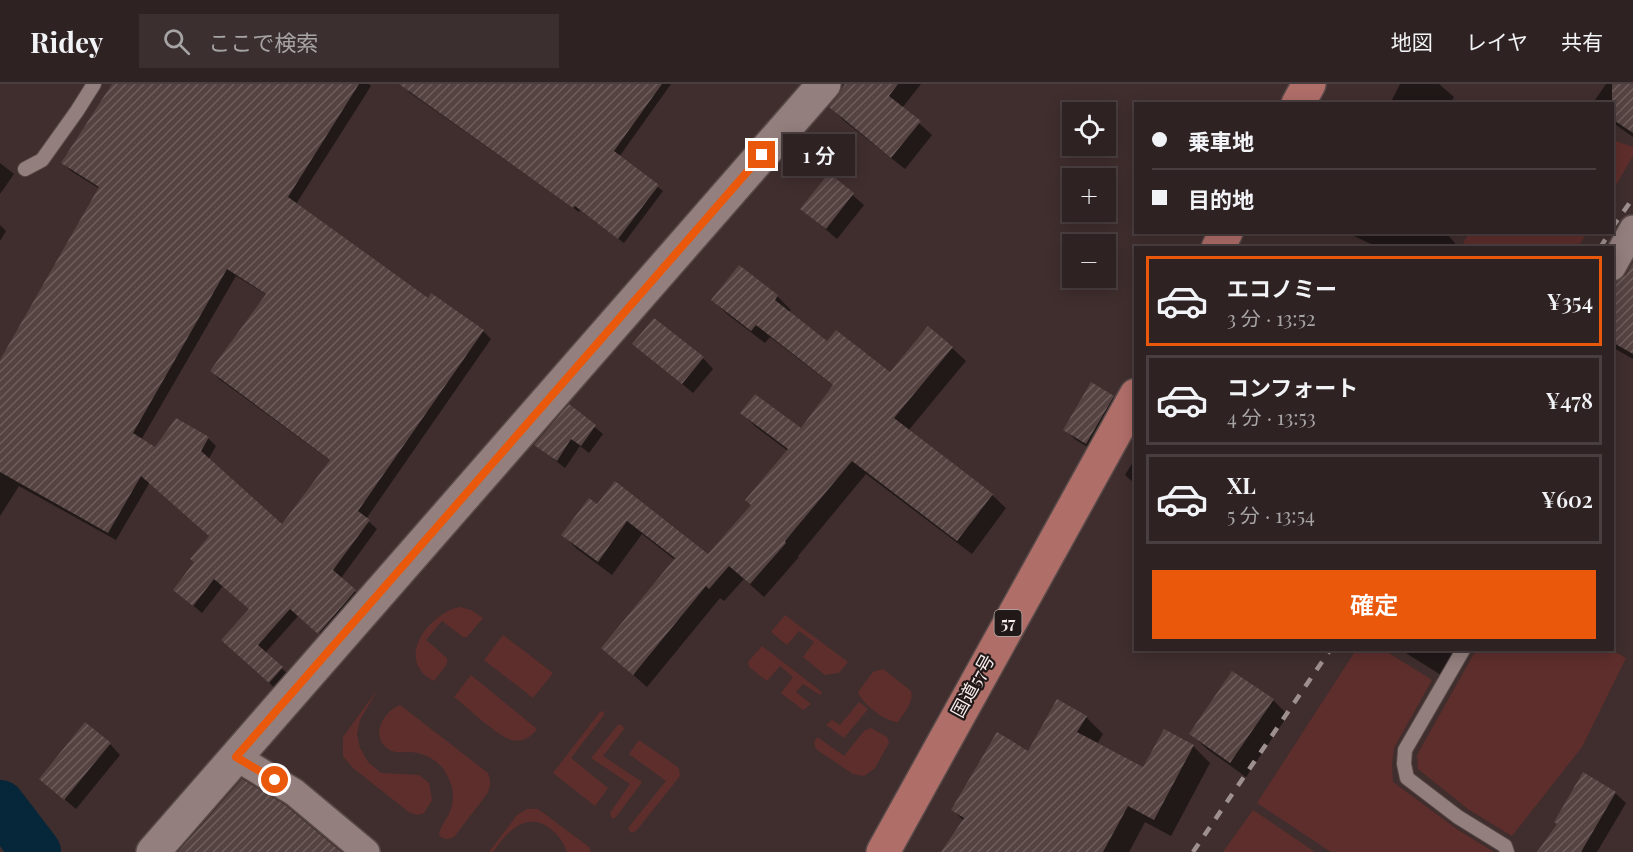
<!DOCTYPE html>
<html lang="ja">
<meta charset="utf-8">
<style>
body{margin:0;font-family:"Playfair Display","Noto Sans JP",serif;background:#3b2f2f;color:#f1f3f6;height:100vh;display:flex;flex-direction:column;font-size:22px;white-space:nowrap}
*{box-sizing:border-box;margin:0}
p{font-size:20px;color:#a7a4a5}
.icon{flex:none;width:33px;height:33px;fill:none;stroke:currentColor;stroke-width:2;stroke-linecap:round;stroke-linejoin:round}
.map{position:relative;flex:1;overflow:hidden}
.side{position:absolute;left:1134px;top:162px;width:480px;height:405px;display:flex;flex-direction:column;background:#2f2222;border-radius:0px;box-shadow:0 3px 15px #0003,0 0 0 2px #4a3f40}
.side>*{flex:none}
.guide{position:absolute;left:1134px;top:18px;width:480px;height:132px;border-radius:0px;box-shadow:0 3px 15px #0003,0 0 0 2px #4a3f40;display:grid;align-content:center;height:132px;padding:0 18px;background:#2f2222}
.controls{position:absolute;left:1062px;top:18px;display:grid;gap:12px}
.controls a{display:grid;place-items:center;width:54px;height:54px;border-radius:0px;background:#2f2222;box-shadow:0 3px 15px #0003,0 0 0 2px #4a3f40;font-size:30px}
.end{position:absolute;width:27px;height:27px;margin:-14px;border:8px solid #ea580c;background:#fff;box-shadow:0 0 0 3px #fff}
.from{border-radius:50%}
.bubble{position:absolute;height:42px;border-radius:0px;background:#2f2222;box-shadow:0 3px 15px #0003,0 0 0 2px #4a3f40;font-size:20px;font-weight:600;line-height:42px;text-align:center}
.guide b{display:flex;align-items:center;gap:21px;height:57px;font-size:22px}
.guide b+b{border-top:2px solid #4a3f40}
.guide i{width:15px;height:15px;background:#f1f3f6}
ul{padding:10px 0 0;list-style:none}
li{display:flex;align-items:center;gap:18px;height:90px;margin:0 12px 9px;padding:0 6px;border:3px solid #4a3f40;border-radius:0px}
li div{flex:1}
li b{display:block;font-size:22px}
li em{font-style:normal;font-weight:600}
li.current{border-color:#ea580c}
li>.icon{width:54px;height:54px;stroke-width:1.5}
.primary-button{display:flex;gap:12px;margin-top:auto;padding:12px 18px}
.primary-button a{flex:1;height:69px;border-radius:0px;background:#ea580c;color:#fff;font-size:24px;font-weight:600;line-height:69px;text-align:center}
header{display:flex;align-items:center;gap:36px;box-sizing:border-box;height:84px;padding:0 30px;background:#2f2222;border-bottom:2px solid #4a3f40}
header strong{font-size:28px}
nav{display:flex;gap:33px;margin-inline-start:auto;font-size:21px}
.search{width:420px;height:54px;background:#3b2f2f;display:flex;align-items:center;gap:15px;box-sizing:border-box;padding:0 21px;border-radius:0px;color:#a7a4a5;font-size:22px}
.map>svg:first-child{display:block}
.green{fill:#5e2e2c}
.shadow{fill:#0007;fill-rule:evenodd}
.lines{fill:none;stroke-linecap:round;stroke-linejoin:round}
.river{stroke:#052739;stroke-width:50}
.building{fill:url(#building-hatch);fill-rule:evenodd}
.service-casing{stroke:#584a49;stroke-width:16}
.minor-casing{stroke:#584a49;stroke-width:30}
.tertiary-casing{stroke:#584a49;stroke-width:36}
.trunk-casing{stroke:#584a49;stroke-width:36}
.service{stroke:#937f7d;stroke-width:14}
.minor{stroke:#937f7d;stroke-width:27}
.tertiary{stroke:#937f7d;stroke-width:33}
.trunk{stroke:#b06e69;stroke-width:33}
.rail{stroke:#9e908f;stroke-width:4.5;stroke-dasharray:10 10;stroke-linecap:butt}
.route{stroke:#ea580c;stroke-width:8}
.labels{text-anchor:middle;stroke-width:4.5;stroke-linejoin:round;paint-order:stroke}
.shield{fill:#201918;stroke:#b7adac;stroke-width:1.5}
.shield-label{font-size:16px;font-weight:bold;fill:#f8edec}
.street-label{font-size:18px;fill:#f8edec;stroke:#201918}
</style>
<header>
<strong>Ridey</strong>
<div class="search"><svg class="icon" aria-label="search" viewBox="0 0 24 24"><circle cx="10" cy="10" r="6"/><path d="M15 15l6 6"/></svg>ここで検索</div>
<nav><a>地図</a><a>レイヤ</a><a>共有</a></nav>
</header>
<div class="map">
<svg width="1633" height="768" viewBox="0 0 1633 768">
<defs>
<pattern id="building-hatch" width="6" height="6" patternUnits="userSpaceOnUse" patternTransform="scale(1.5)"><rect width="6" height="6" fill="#554342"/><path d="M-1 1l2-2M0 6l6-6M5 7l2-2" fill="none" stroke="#6e5e5d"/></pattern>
</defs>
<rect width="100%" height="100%" fill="#3f2e2d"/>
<!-- green -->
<g class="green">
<polygon points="1613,56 1633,63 1633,72 1613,106"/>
<polygon points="1469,149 1469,148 1587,149 1578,163 1461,163"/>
<path d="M460,523L471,526L483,534L467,553H463L442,537L426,556L447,574V580L434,597C429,594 423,591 420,585C404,560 437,527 460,523Z"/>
<polygon points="785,531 848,578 839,589 825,591 803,573 814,558 799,547 787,561 771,548"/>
<polygon points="503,551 553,589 533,614 484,576"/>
<polygon points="762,562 822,608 820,611 803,600 796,608 811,620 803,626 781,609 793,593 780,582 767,597 749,583 748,578"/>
<polygon points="1356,566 1384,566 1432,596 1394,664 1392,681 1393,698 1458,746 1494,768 1331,768 1257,719"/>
<polygon points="1476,566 1612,566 1626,574 1582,663 1512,752 1468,725 1418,685 1417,671"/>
<path d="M883,585L911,607C914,618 904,629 898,638C886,638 862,620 858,608L873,588Z"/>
<path d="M471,591L537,645C531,653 523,659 512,656C498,653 467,623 454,613Z"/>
<polygon points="378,605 360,636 357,650 360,664 368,678 381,689 419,691 429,699 432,716 424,729 418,731 410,729 353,684 343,672 343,653"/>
<polygon points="859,618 868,625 844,654 826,641 832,636 840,641"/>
<path d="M400,621L488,689C491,697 491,702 487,710L454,753C447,756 444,756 439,751C440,743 445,738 449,730C455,717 454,704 447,691C441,677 423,668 409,668C401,668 394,670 387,664C370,651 384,627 400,621Z"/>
<polygon points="604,627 604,631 571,674 608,704 595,722 553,689 600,628"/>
<polygon points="618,641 622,641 624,645 603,672 642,698 616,733 612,735 610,729 630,700 591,674"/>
<polygon points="871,644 887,653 889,659 875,684 864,692 853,690 816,665 814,659 817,653 844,672 864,647"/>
<polygon points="639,656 679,684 680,692 636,747 631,749 628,744 666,697 629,670"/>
<path d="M527,725H538L589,763L591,768H567C563,757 559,752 551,745C526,726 507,748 493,768H489L517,731Z"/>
<polygon points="1253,726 1315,768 1223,768"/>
</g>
<!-- shadow -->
<g class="shadow">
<path d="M135,0H369L371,2L296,120L428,216L483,247L491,255L366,435L377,445L341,494L363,515L327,556L299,531L265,569L290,592L277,606L231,564L250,525L223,502L202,529L175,506L196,479L210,452L150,398L116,456L19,402L0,432V279L100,105L71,87L63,79ZM236,192L267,211L212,287L219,295L331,377L283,442L208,376L216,362L208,354L155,365L141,356Z"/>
<polygon points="406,0 671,0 619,73 663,107 624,159 580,126 579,128 409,8 404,2"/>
<polygon points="848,0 921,0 902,24 932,51 905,85 843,36 831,23"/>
<polygon points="1400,0 1439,0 1454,13 1450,20 1390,20"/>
<polygon points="1606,0 1633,0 1633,53 1612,38 1612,20 1593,19"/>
<polygon points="0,79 14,90 0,110"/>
<polygon points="829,91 864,121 837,155 802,125"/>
<polygon points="0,141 6,147 0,157"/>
<polygon points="1345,148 1445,148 1455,159 1453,164 1380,164"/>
<polygon points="1633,181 1633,275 1612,263 1612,208 1627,192"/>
<polygon points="777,212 791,226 789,229 828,259 890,290 929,244 952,264 966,277 908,347 992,411 1006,424 972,470 866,390 798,472 799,473 764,513 744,495 724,517 720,514 647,603 603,564 675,476 642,450 612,491 577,465 563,451 597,422 708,472 752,421 788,367 756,343 742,329 801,346 834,302 770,253 765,259 727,230 713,216"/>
<polygon points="634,260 703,274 713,285 693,309"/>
<polygon points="1113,313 1124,324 1097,369 1076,356 1065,346"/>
<polygon points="569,322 603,350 589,369 580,362 565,384 536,361"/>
<polygon points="1136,373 1136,401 1125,391"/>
<polygon points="1401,566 1457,566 1441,591"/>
<polygon points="1273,616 1288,631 1246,693 1207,665 1191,650"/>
<polygon points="1086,633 1103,650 1097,660 1144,685 1193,662 1210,679 1171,752 1145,738 1129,768 943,768 964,737 953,726 1028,669"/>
<polygon points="110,660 120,671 76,725 41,695"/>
<polygon points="1615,709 1626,719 1597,768 1539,768"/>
</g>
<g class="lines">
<!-- river -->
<polyline class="river" points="0,721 36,768"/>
</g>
<!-- building -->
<g class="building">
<path d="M112,0H359L288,113L428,214L431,209L484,246L358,427L370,436L333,486L356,506L318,550L290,525L258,561L283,583L269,599L221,556L249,525L214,495L193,522L173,506L194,478L190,475L209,452L141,392L108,449L0,388V276L99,103L61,79ZM227,185L266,210L210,287L330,376L282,440L201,367L209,353L176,334L155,363L133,349Z"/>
<polygon points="399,0 662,0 614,67 659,101 618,155 575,122 573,124"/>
<polygon points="845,0 898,0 889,12 921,37 891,74 829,23 838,12"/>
<polygon points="1612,0 1633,0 1633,49 1612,35"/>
<polygon points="829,89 854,109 826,145 800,125"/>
<polygon points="1633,178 1633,270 1612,258 1612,205 1617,197 1626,191"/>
<polygon points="739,181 778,211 775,216 827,257 836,246 890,288 928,242 953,263 894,334 993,410 957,457 852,377 785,457 786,459 750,500 729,482 709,505 706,502 633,591 601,564 675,474 627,437 598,478 561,451 589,414 597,420 615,397 708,470 751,421 745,416 788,365 740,329 755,310 801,344 833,301 756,241 751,247 711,216"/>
<polygon points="654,234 704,273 682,300 632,260"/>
<polygon points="1091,298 1114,312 1086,360 1063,346"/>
<polygon points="569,320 596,341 581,362 571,355 557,377 534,361"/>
<polygon points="1232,587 1274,615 1230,679 1189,650"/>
<polygon points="1057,615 1087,632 1077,648 1143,683 1164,645 1194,661 1154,736 1128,722 1103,768 941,768 964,734 951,726 997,648 1028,667"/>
<polygon points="85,638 111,659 64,716 39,695"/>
<polygon points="1583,688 1616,708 1581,768 1537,768 1557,740 1554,738"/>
<polygon points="242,695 285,721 341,768 178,768"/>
</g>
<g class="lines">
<!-- service casing -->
<g class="service-casing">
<g id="service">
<polyline points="25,85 42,76 77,27 94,0"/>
<polyline points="1463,566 1405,666 1404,680 1407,694 1458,733 1505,762 1507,768"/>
</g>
</g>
<!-- minor casing -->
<g class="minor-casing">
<g id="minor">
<polyline points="1612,183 1633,145"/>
<polyline points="236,673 294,708 366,768"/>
</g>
</g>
<!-- tertiary casing -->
<g class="tertiary-casing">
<polyline id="tertiary" points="153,768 824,0"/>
</g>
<!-- trunk casing -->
<g class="trunk-casing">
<g id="trunk">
<polyline points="1298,20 1309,0"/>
<polyline points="1218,164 1226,148"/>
<polyline points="883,768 1136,311"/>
</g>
</g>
<!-- service -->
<use href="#service" class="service"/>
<!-- minor -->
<use href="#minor" class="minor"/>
<!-- tertiary -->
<use href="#tertiary" class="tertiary"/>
<!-- trunk -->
<use href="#trunk" class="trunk"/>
<!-- rail -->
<g class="rail">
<polyline points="1612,144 1633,114"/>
<polyline points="1600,164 1610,148"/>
<polyline points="1193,768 1330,566"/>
</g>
</g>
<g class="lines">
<!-- route -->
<polyline class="route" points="275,696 236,673 762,71"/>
</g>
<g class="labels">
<!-- shield labels -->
<rect class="shield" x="994.5" y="526" width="27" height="26" rx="4.5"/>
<g class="shield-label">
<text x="1008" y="545">57</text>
</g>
<!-- street labels -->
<g class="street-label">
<text transform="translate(973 602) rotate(-61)" y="6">国道57号</text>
</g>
</g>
</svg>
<div class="controls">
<a><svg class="icon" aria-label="locate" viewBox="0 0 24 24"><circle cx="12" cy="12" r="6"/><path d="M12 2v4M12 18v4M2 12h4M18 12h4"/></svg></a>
<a>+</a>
<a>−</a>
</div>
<i class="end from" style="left:275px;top:696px"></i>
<i class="end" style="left:762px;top:71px"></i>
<div class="bubble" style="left:783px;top:50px;width:72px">1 分</div>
<div class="guide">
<b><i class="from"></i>乗車地</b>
<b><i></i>目的地</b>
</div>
<section class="side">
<ul>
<li class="current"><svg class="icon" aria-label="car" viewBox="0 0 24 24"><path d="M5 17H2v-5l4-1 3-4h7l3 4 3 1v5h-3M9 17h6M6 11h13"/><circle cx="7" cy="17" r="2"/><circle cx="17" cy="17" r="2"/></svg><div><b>エコノミー</b><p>3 分 · 13:52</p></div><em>¥354</em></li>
<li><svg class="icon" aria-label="car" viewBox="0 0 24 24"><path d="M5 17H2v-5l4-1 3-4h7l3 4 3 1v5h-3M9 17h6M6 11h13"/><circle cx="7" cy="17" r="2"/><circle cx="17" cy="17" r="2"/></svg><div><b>コンフォート</b><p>4 分 · 13:53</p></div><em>¥478</em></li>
<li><svg class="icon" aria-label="car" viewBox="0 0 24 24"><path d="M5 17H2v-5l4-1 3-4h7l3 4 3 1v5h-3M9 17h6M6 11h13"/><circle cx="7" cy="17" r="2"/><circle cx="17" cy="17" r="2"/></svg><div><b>XL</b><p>5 分 · 13:54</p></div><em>¥602</em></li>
</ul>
<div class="primary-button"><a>確定</a></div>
</section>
</div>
